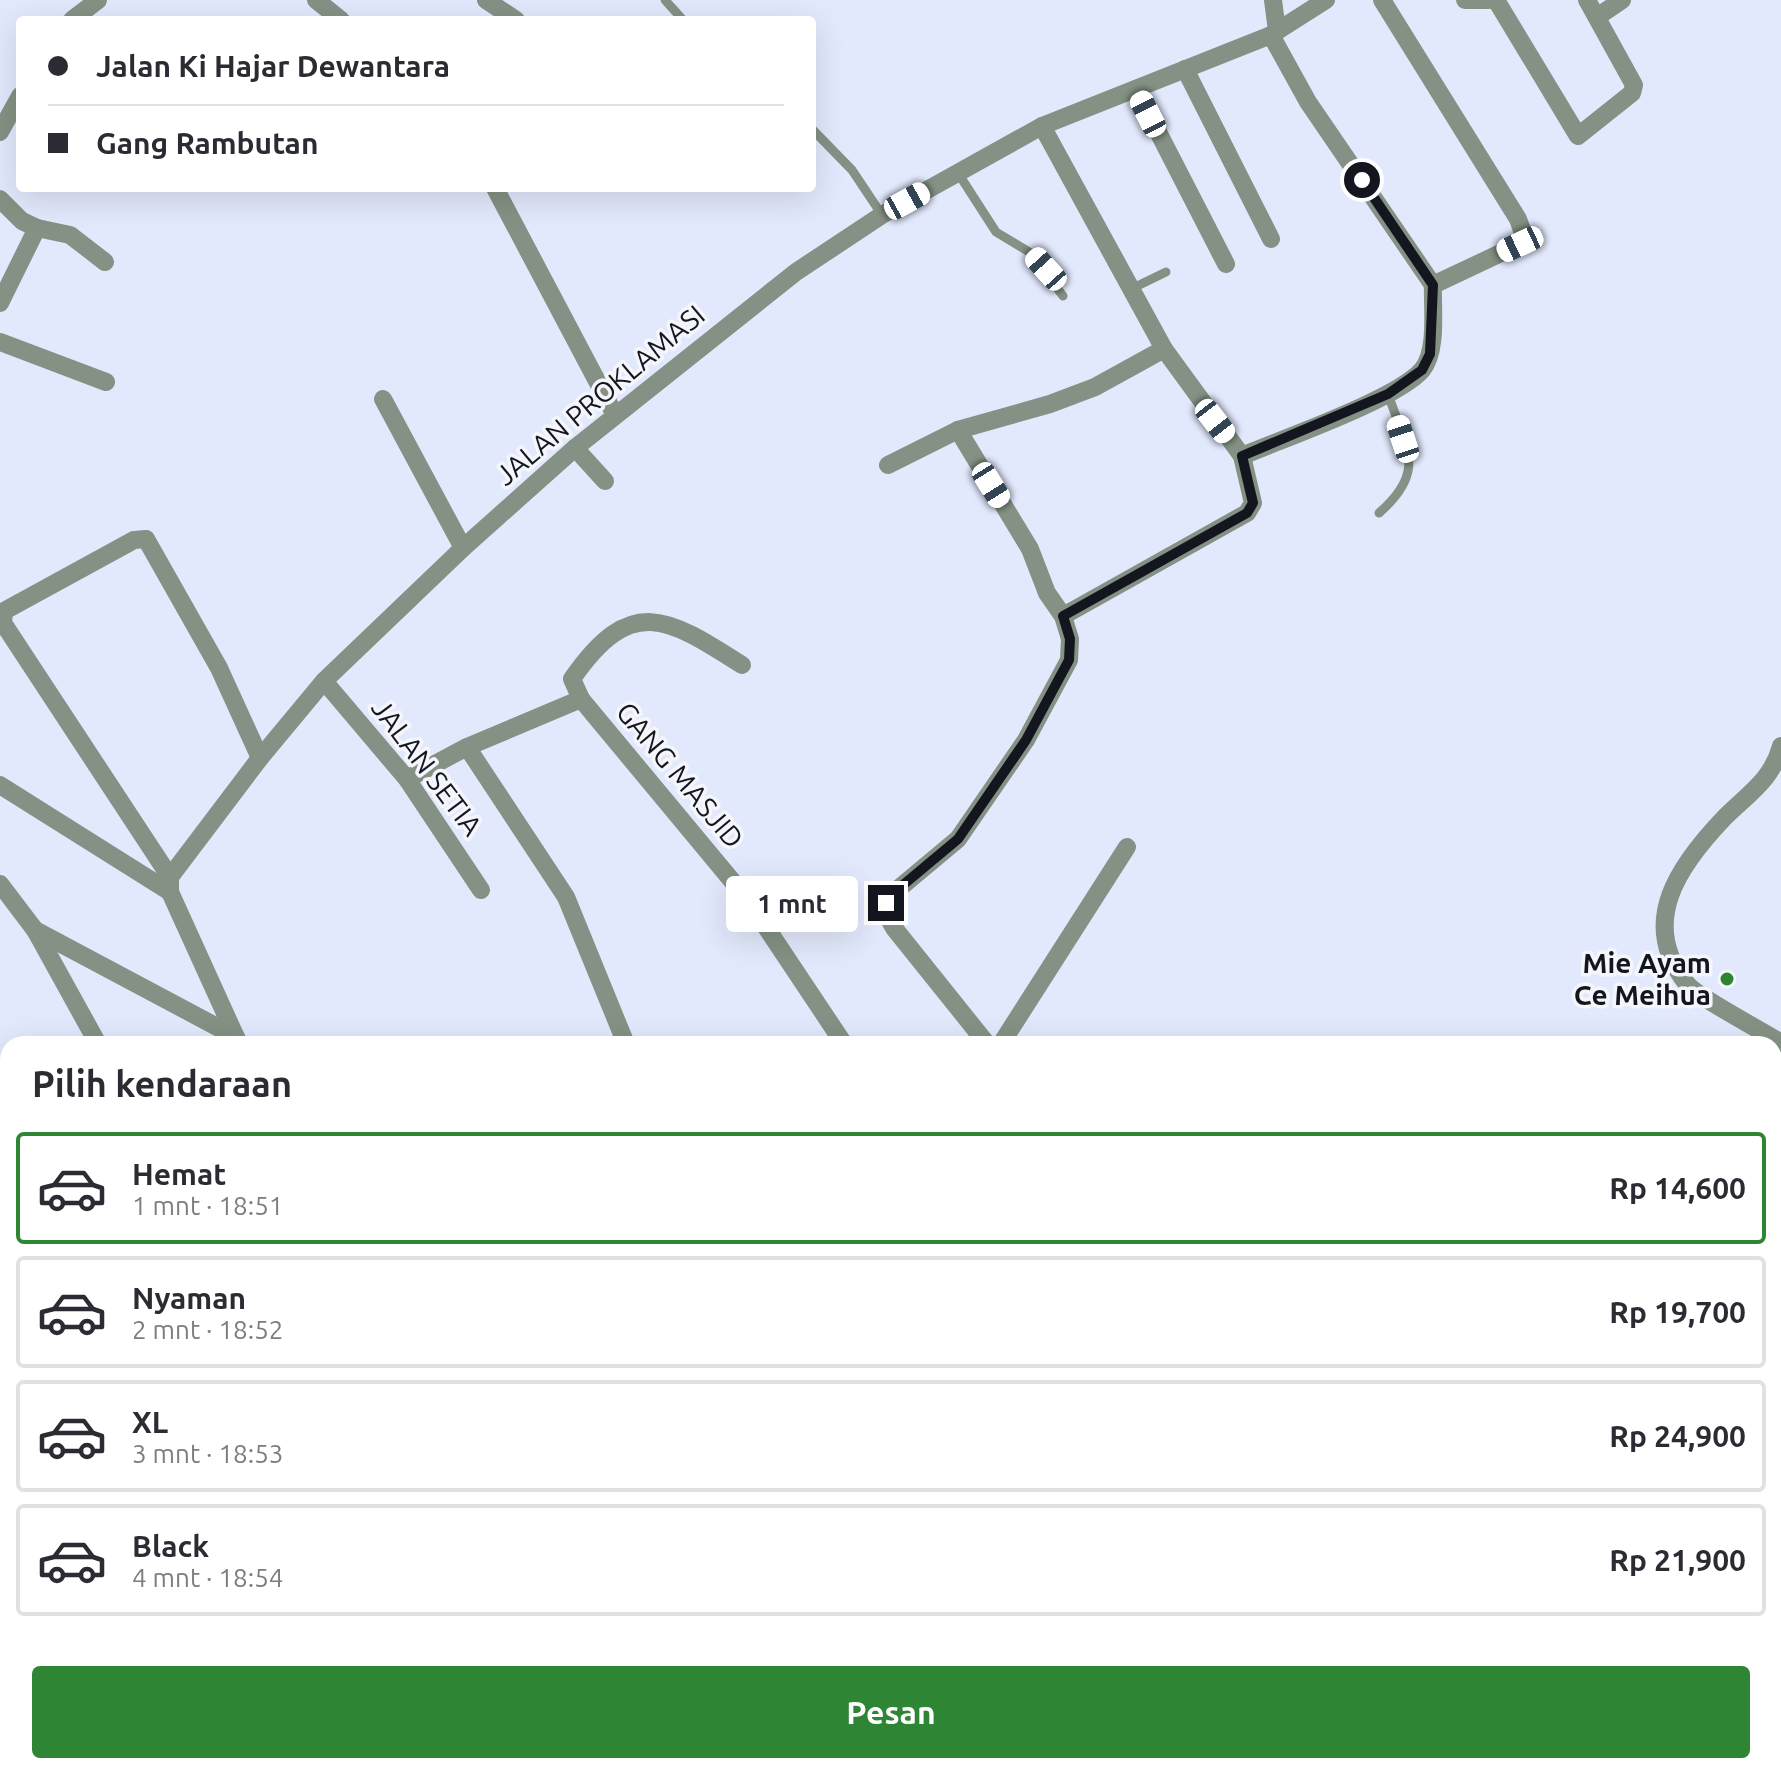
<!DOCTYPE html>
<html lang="id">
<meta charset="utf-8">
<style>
body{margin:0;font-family:Ubuntu,sans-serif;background:#f7f7f7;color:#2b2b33;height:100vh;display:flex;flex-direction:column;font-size:30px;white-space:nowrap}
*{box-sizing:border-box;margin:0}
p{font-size:26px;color:#7c7c81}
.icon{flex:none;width:44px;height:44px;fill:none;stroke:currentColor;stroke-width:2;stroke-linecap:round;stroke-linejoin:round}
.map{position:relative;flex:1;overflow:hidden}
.details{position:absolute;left:0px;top:1036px;width:1782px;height:738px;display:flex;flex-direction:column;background:#fff;border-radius:24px 24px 0 0;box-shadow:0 8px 32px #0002}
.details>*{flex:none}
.hud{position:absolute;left:16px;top:16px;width:800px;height:176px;border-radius:8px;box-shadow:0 8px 32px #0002;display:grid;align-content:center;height:176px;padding:0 32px;background:#fff}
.end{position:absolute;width:36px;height:36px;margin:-18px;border:10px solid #13161f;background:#fff;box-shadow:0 0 0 4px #fff}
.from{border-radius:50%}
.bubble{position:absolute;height:56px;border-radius:8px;background:#fff;box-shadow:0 8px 32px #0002;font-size:26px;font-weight:600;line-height:56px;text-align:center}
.car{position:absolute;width:24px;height:48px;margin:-24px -12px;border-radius:10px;box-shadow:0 0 6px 2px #0007;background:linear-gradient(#fff 24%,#345 0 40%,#fff 0 76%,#345 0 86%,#fff 0)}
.hud b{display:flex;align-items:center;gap:28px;height:76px;font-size:30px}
.hud b+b{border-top:2px solid #e1e1e2}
.hud i{width:20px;height:20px;background:#2b2b33}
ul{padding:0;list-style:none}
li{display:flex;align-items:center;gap:24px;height:112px;margin:0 16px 12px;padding:0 16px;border:4px solid #e1e1e2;border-radius:8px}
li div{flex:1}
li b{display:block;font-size:30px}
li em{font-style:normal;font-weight:600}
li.current{border-color:#2e8534}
li>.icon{width:72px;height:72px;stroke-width:1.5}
h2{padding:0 32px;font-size:36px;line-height:96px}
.cta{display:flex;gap:16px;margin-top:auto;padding:16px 32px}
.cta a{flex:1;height:92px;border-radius:8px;background:#2e8534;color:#fff;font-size:32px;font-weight:600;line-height:92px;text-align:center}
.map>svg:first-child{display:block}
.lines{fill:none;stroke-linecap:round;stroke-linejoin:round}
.service{stroke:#849184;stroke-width:9}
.minor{stroke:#849184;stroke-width:18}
.trunk{stroke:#263e26;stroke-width:22}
.route{stroke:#13161f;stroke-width:10}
.poi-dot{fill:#2e8534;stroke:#f5f6fb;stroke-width:3}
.labels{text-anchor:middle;stroke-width:7;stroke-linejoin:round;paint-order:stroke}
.street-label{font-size:28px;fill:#13161f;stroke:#f5f6fb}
.poi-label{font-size:28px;font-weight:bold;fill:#13161f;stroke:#f5f6fb;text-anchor:end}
</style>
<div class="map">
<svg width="1781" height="1773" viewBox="0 0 1781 1773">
<rect width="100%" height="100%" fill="#e2e9fc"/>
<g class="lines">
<!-- service -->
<g class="service">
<polyline points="665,0 683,20"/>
<polyline points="812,129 852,170 882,215"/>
<polyline points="958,173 996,232 1031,253 1063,296"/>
<polyline points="1131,289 1166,272"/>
<path d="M1379,513C1428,470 1406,448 1388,394"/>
</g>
<!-- minor -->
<g class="minor">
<polyline points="316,0 341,20"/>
<polyline points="486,0 516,20"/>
<polyline points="1273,0 1277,31"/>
<polyline points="1465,0 1489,0"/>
<polyline points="1496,0 1578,136 1632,93 1634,85 1587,0"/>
<polyline points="1597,17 1622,0"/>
<polyline points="72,20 98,0"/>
<polyline points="1271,35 1308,102 1433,285"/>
<polyline points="1185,69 1271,239"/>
<polyline points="1136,89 1226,264"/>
<path d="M1042,126L1164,349L1242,456C1282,439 1397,399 1422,370C1438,351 1432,308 1433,285L1520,244L1523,233L1518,219L1382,0"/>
<polyline points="0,132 20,96"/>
<polyline points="495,188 615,415"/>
<polyline points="0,199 22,221 37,228 0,303"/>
<polyline points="37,228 70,235 105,262"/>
<polyline points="0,342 106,382"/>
<polyline points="383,399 463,548"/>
<path d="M958,430L1030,549L1047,593L1063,616L1070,639L1069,660L1026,740L958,839L891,895C883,908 886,915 894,928L987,1044"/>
<polyline points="575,448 605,481"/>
<polyline points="888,465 958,430 1050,404 1095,387 1164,349"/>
<polyline points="1063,616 1247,513 1253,503 1242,456"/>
<polyline points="324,681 407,779 481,890"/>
<path d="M581,699L572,679C631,594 667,617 742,665"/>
<path d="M1781,746C1772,780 1748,794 1725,817C1680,864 1637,922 1687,984C1697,997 1763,1031 1781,1043"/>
<polyline points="467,747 566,897 626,1044"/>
<polyline points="407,779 467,747 581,699 748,900 844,1044"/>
<polyline points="0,785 170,892"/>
<polyline points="170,877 3,623 4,611 134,540 146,539 219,668 260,758"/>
<polyline points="0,884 35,930 236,1037"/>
<polyline points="35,930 98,1044"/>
<polyline points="239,1044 170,892 170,877 260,758 324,681 463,548 575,448 796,272 882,215 1042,126 1271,35 1326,0"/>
<polyline points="1001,1044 1127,847"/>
<polyline points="0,1209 8,1206"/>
<polyline points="0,1487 8,1482"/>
<polyline points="1774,1581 1781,1580"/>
<polyline points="0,1662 8,1679"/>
<polyline points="60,1766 65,1773"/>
<polyline points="683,1766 690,1773"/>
<polyline points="1170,1766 1186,1773"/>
<polyline points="718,1773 724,1766"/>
<polyline points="891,1773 898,1766"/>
<polyline points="1037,1773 1043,1766"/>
<polyline points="1100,1773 1108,1766"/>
</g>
<!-- trunk -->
<g class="trunk">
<polyline points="1774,1367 1781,1362"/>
<polyline points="1217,1766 1218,1773"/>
</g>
</g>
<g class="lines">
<!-- route -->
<polyline class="route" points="886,903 891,895 958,839 1026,740 1069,660 1070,639 1063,616 1247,513 1253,503 1242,456 1388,394 1422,370 1430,354 1433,285 1362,180"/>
</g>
<!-- markers -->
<circle class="poi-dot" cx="1727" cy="979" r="8"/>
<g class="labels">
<!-- street labels -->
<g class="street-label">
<text transform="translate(600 395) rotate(-40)" y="10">JALAN PROKLAMASI</text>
<text transform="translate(427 767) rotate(53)" y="10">JALAN SETIA</text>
<text transform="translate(680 775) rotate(50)" y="10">GANG MASJID</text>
</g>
<!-- poi labels -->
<g class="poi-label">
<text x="1711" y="973">Mie Ayam<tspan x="1711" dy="32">Ce Meihua</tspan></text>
</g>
</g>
</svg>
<i class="end from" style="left:1362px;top:180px"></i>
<i class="end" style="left:886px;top:903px"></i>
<div class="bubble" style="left:726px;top:876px;width:132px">1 mnt</div>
<i class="car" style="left:1148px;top:114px;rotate:333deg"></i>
<i class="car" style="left:907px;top:201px;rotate:61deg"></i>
<i class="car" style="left:1520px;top:244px;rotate:245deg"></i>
<i class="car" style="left:1046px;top:269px;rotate:318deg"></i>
<i class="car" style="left:1215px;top:421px;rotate:142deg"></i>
<i class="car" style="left:1403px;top:439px;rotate:342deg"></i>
<i class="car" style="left:991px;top:485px;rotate:148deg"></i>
<div class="hud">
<b><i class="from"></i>Jalan Ki Hajar Dewantara</b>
<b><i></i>Gang Rambutan</b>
</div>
<section class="details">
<h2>Pilih kendaraan</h2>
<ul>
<li class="current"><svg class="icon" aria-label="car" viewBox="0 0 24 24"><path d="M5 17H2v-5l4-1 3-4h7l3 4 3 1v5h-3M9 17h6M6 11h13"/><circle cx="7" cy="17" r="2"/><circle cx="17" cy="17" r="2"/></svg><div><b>Hemat</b><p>1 mnt · 18:51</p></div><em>Rp 14,600</em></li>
<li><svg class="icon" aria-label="car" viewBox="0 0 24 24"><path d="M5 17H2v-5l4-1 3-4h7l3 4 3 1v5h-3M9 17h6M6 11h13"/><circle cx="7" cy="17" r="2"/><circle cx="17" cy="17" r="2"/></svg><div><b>Nyaman</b><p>2 mnt · 18:52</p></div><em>Rp 19,700</em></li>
<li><svg class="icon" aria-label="car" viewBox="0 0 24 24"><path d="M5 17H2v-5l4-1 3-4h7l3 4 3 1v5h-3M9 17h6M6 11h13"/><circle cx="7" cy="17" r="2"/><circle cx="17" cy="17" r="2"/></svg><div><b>XL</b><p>3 mnt · 18:53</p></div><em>Rp 24,900</em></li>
<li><svg class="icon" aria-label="car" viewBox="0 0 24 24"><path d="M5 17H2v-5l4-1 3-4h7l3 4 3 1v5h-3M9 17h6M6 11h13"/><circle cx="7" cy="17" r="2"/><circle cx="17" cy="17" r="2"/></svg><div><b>Black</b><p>4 mnt · 18:54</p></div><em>Rp 21,900</em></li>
</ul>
<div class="cta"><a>Pesan</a></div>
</section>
</div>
